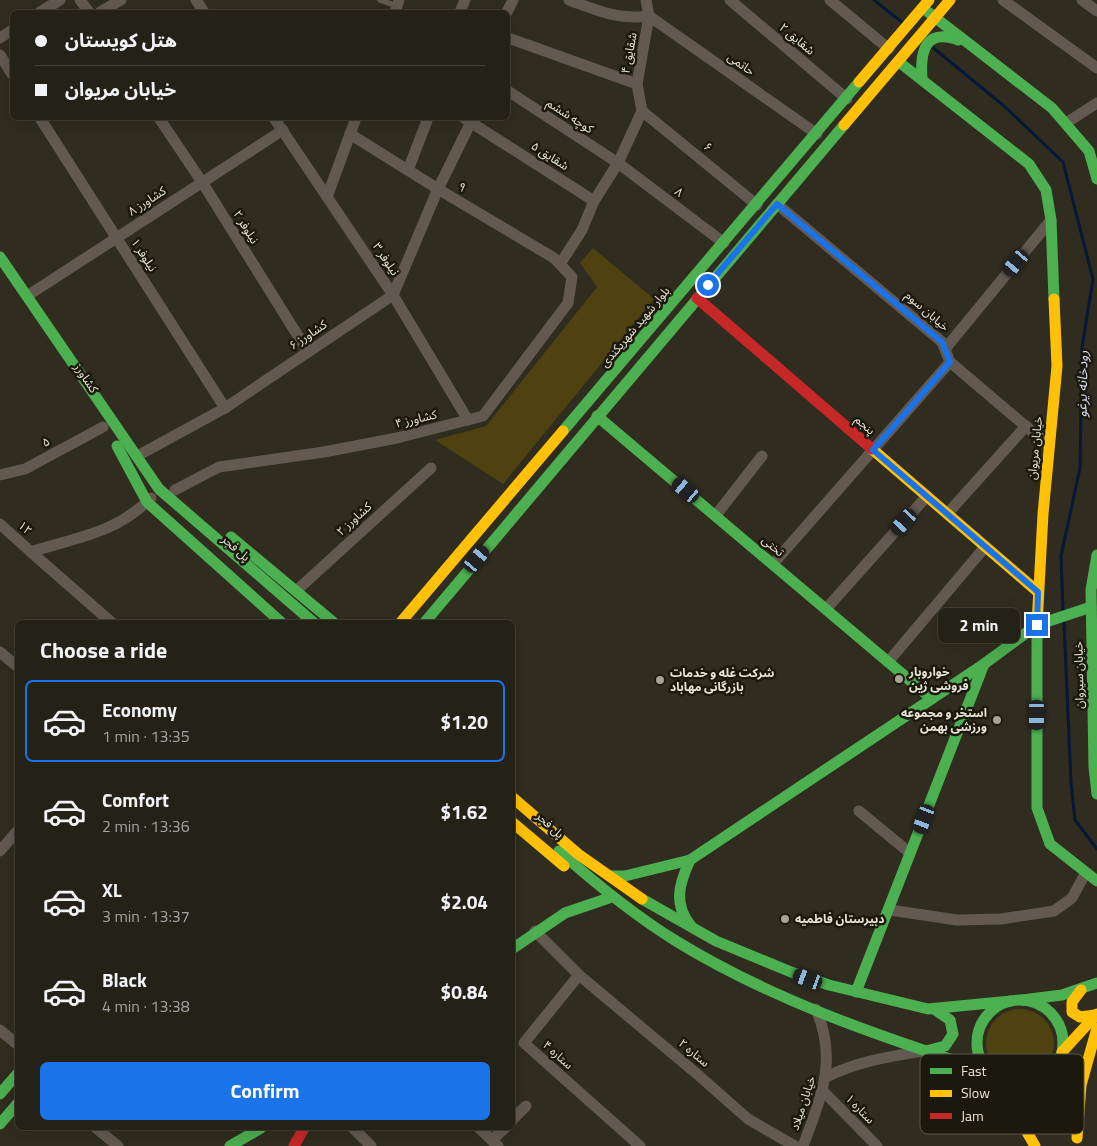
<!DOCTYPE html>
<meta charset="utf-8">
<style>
body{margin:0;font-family:"Titillium Web","Noto Sans Arabic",sans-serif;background:#302e24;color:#f1f3f6;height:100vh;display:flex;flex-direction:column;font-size:19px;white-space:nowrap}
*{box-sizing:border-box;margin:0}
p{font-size:16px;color:#a3a3a1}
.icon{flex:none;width:28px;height:28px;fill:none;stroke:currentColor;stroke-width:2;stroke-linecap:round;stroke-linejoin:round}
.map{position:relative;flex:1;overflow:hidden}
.details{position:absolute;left:15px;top:620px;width:500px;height:510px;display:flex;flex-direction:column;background:#242117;border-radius:8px;box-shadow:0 5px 20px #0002,0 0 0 1px #413e36}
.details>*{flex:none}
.banner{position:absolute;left:10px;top:10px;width:500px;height:110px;border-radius:8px;box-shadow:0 5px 20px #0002,0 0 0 1px #413e36;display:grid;align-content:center;height:110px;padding:0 25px;background:#242117}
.end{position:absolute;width:22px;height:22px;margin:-11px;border:6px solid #1a73e8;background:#fff;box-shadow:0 0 0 2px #fff}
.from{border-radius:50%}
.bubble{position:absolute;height:35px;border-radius:8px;background:#242117;box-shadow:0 5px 20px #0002,0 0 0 1px #413e36;font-size:16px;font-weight:700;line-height:35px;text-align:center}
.car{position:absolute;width:15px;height:30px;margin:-15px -8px;border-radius:6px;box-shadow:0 0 4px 1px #0007;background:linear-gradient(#222 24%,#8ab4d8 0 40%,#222 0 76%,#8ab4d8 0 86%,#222 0)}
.banner b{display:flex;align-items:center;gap:18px;height:48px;font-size:19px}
.banner b+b{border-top:1px solid #413e36}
.banner i{width:12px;height:12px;background:#f1f3f6}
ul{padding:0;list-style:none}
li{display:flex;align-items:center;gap:15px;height:82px;margin:0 10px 8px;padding:0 15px;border:2px solid transparent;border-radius:8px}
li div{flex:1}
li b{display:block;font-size:19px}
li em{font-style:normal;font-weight:700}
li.selected{border-color:#1a73e8}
li>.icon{width:45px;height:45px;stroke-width:1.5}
h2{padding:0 25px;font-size:22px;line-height:60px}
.action{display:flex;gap:10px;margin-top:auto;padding:10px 25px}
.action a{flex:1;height:58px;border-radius:8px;background:#1a73e8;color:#fff;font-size:20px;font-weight:700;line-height:58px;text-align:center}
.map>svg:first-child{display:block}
.green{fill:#4d4210}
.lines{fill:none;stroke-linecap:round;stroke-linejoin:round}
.stream{stroke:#061837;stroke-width:3}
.lane{stroke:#635950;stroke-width:5.5}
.street{stroke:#635950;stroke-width:11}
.fast{stroke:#4caf50;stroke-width:11}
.slow{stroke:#ffc107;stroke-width:11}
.jam{stroke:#c62828;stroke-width:11}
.route{stroke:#1a73e8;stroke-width:6}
.poi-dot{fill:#a7a395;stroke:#1b180e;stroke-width:2}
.labels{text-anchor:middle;stroke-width:5;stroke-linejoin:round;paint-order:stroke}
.street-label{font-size:12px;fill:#e7e3d5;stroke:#1b180e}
.poi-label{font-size:12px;font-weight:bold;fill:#e7e3d5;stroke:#1b180e;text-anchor:start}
.water-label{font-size:14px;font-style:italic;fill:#cedbef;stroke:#1b180e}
.key{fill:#1b180e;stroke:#58554a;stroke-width:1}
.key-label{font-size:14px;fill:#e7e3d5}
</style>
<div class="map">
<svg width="1097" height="1146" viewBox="0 0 1097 1146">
<rect width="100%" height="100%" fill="#302c1f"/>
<!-- green -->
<g class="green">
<polygon points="593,248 654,299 503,484 435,440 486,426 597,287 580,263"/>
<circle cx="1020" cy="1043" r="34"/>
</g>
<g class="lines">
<!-- stream -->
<g class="stream">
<polyline points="874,0 903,23"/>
<polyline points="931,46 1004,106 1063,162 1093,279 1082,347 1080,468 1061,556 1063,611"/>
<polyline points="1064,622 1071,783 1075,820 1097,849"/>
</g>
<!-- lane -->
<polyline class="lane" points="380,0 397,6"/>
<!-- street -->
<g class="street">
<polyline points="80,0 89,12"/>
<polyline points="196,0 204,12"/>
<path d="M569,0C599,11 617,20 649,16L817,134"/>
<polyline points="730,0 847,99"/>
<polyline points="830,0 889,49"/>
<polyline points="1003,0 1097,68"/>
<polyline points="1082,0 1097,11"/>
<polyline points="40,12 60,0"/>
<polyline points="100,12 121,0"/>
<polyline points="395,12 399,0"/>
<polyline points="460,12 465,0"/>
<polyline points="507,12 513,0"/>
<polyline points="0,38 12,30"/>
<polyline points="508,38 637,84"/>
<polyline points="0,55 12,74"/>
<polyline points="508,91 618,163 724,243"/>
<polyline points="642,111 757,205"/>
<polyline points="642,111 637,84 649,16 646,0"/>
<polyline points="40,118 225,408"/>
<polyline points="159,118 202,182 308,352"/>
<polyline points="274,118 393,295 468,420"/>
<polyline points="464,118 594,201 582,230 560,264"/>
<polyline points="1066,123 1097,103"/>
<polyline points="408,170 428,118"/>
<polyline points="327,197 356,118"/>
<polyline points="594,201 618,163 642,111"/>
<polyline points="777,204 942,342 950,362 1049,446"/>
<polyline points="27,296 283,130"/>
<polyline points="945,349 1051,220"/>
<polyline points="139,455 225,408 393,295 438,189 473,118"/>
<polyline points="0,475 25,469 103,427"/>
<polyline points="175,490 219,467 324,452 397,438 483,416 568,303 572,277 554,258 438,189 350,134"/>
<polyline points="947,514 1026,426"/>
<polyline points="716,515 762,456"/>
<polyline points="0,524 31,552"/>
<polyline points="773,564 950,362"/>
<polyline points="296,591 431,468"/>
<polyline points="826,609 927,496"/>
<path d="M111,622L31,552C77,537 115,534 151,498"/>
<polyline points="0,652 18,667"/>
<polyline points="888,662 985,547"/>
<polyline points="859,811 910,853"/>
<polyline points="0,851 18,830"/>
<polyline points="890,910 957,920 1001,919 1054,911 1072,898 1085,874"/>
<polyline points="535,931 579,975 697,1074 748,1119 795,1146"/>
<polyline points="579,975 524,1043 640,1146"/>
<polyline points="0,1030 18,1045"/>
<path d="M826,1077C859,1061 888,1057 923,1051"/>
<polyline points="823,1091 877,1146"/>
<polyline points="512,1120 526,1106"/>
<polyline points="96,1128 118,1146"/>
<polyline points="353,1128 371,1146"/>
<polyline points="479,1128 498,1146"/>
<polyline points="492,1140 505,1128"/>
<path d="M803,1146C821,1097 838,1061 816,1009"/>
</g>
<!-- fast -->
<g class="fast">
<polyline points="928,12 1052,108 1089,151 1097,179"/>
<polyline points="899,62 1029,164 1046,190 1051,220 1054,299"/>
<path d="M922,78C920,52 925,28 958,40"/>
<polyline points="0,257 159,489 313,622"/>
<polyline points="597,416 932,699"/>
<polyline points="563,431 859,82"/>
<polyline points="117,446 147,502 281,622"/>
<polyline points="231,537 333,622"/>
<polyline points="1097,555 1091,590 1094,767 1097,794"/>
<polyline points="425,622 844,125"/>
<polyline points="1037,625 1037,808 1050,844 1097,881"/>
<path d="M559,851C596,884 634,915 676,941C772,1000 881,1037 987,1071"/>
<path d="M690,860C679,884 673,904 691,926"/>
<polyline points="610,876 625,876 690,860 984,664 1037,625 1091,607"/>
<polyline points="642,899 716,941 791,972 829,985 928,1009 1011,1001"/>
<polyline points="512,949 565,913 609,898"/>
<polyline points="856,992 984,664"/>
<polyline points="1022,1000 1062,995 1097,983"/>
<circle cx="1020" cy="1043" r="43"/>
<polyline points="926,1051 945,1046 953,1034 950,1020 934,1009"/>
<polyline points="1061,1055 1072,1116"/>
<polyline points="0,1094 18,1073"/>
<polyline points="0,1124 18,1103"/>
<polyline points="230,1146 261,1128"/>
</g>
<!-- slow -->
<g class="slow">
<polyline points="859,82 929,0"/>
<polyline points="844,125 950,0"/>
<polyline points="872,449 1038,592"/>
<polyline points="401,622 563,431"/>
<polyline points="1037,625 1043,514 1057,366 1054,299"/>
<polyline points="512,797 578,854 642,899"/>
<polyline points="512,822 564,866"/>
<polyline points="1081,990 1072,1002 1072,1012 1080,1017 1095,1015"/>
<polyline points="1062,1052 1097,1014"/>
<polyline points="996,1078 1035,1146"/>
<polyline points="1077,1138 1081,1085 1097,1028"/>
</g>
<!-- jam -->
<g class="jam">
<polyline points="697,298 872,449"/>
<polyline points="294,1146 304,1128"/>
</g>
</g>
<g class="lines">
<!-- route -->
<polyline class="route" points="708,285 777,204 942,342 950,362 873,450 1038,592 1037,625"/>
</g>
<!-- markers -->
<g class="poi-dot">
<circle cx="899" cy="679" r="5"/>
<circle cx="660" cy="680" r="5"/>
<circle cx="997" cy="720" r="5"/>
<circle cx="785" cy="919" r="5"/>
</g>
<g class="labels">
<!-- street labels -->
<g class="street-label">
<text transform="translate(797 39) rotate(40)" y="4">شقایق ۲</text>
<text transform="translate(629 53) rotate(-79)" y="4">شقایق ۴</text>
<text transform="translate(741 64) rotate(35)" y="4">حاتمی</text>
<text transform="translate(570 116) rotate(33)" y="4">کوچه ششم</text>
<text transform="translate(708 147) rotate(39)" y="4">۶</text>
<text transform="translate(550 156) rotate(33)" y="4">شقایق ۵</text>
<text transform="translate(462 187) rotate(31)" y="4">۹</text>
<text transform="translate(679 192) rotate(37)" y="4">۸</text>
<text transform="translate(147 201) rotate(-33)" y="4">کشاورز ۸</text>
<text transform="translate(246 227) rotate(58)" y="4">نیلوفر ۲</text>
<text transform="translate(144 255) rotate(57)" y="4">نیلوفر ۱</text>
<text transform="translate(386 259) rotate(56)" y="4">نیلوفر ۳</text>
<text transform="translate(927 311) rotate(41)" y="4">خیابان سوم</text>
<text transform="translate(635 327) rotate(-50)" y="4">بلوار شهید شهریکندی</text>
<text transform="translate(308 335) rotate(-34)" y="4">کشاورز ۶</text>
<text transform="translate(86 378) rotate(56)" y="4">کشاورز</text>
<text transform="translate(416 419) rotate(-13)" y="4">کشاورز ۴</text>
<text transform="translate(865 425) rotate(41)" y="4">پنجم</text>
<text transform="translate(46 442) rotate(-28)" y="4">۵</text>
<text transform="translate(1035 448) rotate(-84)" y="4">خیابان مریوان</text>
<text transform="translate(354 519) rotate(-42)" y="4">کشاورز ۲</text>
<text transform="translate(25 528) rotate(41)" y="4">۱۲</text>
<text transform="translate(773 546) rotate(41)" y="4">تختی</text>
<text transform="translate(236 548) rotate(41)" y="4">پل فجر</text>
<text transform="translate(1079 675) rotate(-91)" y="4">خیابان سیروان</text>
<text transform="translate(550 825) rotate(42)" y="4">پل فجر</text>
<text transform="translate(694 1053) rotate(40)" y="4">ستاره ۲</text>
<text transform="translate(558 1055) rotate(42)" y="4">ستاره ۴</text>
<text transform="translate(803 1103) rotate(-72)" y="4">خیابان میلاد</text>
<text transform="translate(860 1109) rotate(46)" y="4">ستاره ۱</text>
</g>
<!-- poi labels -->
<g class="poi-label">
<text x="909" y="676">خواروبار<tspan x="909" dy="14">فروشی ژین</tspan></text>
<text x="670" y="677">شرکت غله و خدمات<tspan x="670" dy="14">بازرگانی مهاباد</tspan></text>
<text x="987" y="717" text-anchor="end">استخر و مجموعه<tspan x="987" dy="14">ورزشی بهمن</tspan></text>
<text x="795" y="923">دبیرستان فاطمیه</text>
</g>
<!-- water labels -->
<g class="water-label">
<text transform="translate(1082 384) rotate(-89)" y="5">رودخانه یرغو</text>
</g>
</g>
<!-- legend -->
<rect x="920" y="1054" width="164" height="80" rx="8" class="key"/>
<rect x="930" y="1068" width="22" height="6" fill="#4caf50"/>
<rect x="930" y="1090" width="22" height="7" fill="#ffc107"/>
<rect x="930" y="1113" width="22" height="6" fill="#c62828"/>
<g class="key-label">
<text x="961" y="1076">Fast</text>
<text x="961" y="1098">Slow</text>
<text x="961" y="1121">Jam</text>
</g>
</svg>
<i class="end from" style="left:708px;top:285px"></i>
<i class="end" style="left:1037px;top:625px"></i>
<div class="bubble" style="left:938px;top:608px;width:82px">2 min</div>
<i class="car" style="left:1016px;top:263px;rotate:220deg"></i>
<i class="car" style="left:686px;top:490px;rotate:310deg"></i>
<i class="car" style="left:904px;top:522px;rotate:222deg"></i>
<i class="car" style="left:477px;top:559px;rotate:40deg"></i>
<i class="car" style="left:1037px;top:715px;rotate:180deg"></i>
<i class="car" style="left:924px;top:819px;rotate:201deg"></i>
<i class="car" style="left:808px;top:979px;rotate:290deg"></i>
<div class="banner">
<b><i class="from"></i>هتل کویستان</b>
<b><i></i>خیابان مریوان</b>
</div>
<section class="details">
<h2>Choose a ride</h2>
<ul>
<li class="selected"><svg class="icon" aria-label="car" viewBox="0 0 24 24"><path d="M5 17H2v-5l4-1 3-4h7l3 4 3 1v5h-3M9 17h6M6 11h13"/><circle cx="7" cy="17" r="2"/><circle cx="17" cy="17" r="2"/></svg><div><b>Economy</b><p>1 min · 13:35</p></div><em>$1.20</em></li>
<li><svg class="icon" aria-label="car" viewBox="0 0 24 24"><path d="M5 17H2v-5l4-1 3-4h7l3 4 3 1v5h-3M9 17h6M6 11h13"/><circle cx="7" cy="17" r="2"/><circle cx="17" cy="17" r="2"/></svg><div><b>Comfort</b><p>2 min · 13:36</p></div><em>$1.62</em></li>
<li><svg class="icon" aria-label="car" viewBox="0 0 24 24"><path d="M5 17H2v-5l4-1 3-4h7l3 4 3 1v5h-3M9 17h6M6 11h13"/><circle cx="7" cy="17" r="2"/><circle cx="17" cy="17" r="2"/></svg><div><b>XL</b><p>3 min · 13:37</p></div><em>$2.04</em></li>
<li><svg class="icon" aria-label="car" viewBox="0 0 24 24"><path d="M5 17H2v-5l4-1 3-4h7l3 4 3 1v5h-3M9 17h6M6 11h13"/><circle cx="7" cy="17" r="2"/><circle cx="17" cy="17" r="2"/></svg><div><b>Black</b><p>4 min · 13:38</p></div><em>$0.84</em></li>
</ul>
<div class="action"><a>Confirm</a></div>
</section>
</div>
